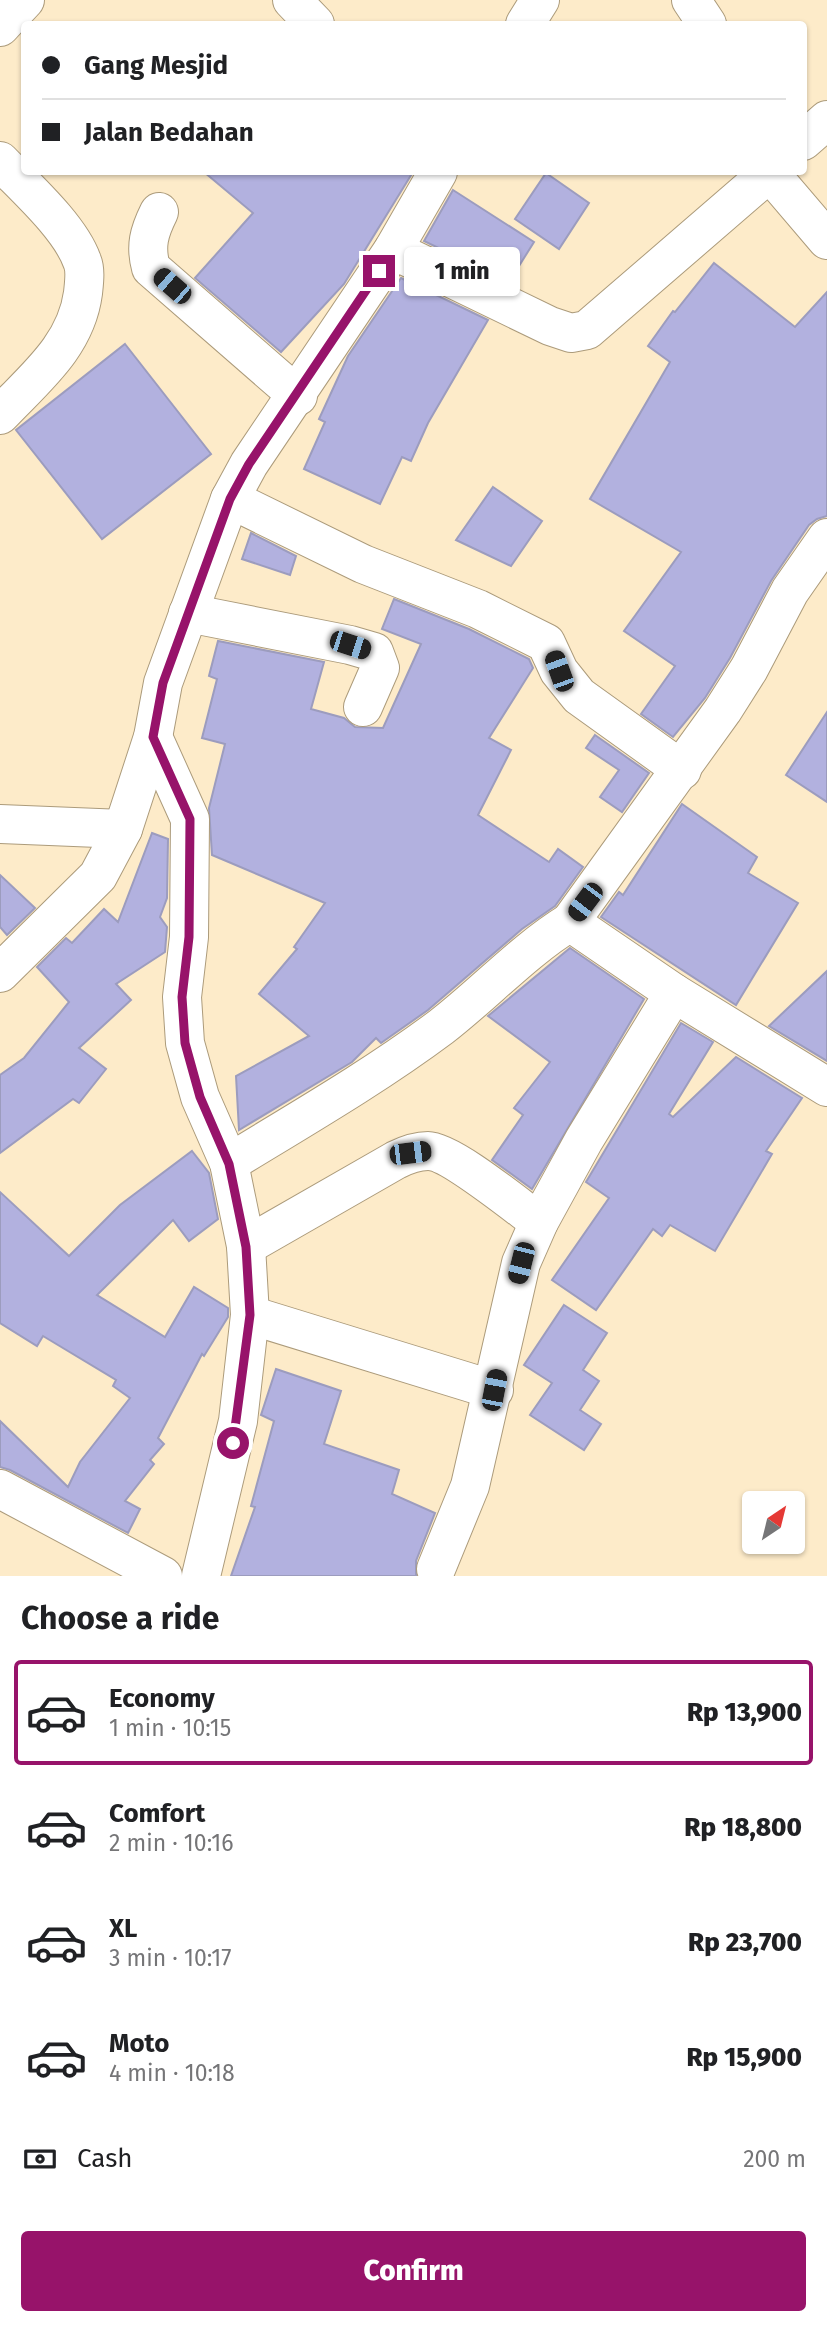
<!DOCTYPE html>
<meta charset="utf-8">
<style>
body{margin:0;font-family:"Fira Sans",sans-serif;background:#f2f2f2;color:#202124;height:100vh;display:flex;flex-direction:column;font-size:26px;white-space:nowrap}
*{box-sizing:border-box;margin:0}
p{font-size:23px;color:#757577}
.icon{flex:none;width:38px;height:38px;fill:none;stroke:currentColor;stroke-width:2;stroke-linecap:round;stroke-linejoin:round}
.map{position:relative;height:1576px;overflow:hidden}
.side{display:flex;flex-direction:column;background:#fff;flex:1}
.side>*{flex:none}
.banner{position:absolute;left:21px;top:21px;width:786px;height:154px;border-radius:7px;box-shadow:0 2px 5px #0004;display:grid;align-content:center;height:154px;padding:0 21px;background:#fff}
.needle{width:46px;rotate:35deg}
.controls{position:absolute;left:742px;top:1491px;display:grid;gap:14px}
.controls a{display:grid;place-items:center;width:63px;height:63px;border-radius:7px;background:#fff;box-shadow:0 2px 5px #0004;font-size:35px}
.end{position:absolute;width:32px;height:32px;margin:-16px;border:9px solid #97136a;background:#fff;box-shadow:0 0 0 4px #fff}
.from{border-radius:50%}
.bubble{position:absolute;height:49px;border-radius:7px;background:#fff;box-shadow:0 2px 5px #0004;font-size:23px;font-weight:800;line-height:49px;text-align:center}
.car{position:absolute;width:21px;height:42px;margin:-21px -10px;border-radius:9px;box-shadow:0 0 5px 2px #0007;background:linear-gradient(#222 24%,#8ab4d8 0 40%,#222 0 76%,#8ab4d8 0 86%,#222 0)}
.banner b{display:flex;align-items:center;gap:24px;height:66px;font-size:26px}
.banner b+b{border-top:2px solid #e0e0e0}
.banner i{width:18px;height:18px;background:#202124}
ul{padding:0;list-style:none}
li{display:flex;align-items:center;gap:21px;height:105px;margin:0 14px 10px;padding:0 7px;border:4px solid transparent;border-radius:7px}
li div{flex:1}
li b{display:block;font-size:26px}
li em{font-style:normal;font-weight:800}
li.current{border-color:#97136a}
li>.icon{width:63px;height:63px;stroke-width:1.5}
h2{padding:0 21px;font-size:32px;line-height:84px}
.pay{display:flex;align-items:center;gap:18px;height:77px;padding:0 21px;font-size:26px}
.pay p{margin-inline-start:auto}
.cta{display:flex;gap:14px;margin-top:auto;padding:14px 21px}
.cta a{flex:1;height:80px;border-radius:7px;background:#97136a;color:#fff;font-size:28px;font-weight:800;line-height:80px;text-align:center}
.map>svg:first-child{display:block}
.building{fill:#b2b1df;stroke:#9c9cbe;stroke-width:2}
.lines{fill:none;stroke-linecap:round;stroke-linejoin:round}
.minor-casing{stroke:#ac9b7b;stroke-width:40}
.minor{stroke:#fff;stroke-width:38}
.route{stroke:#97136a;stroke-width:9}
</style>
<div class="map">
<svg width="827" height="1576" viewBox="0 0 827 1576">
<rect width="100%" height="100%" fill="#fdebc9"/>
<!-- building -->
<g class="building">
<polygon points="204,172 413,172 344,284 281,352 195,278 253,213"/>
<polygon points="546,173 589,203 559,249 515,219"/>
<polygon points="453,190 534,242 509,282 424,241"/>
<polygon points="714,263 795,327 827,292 827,516 817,519 809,525 771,581 730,658 705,698 673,737 641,714 675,666 624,631 681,552 590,499 670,362 648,346 673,311 675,312"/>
<polygon points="401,278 488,320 428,423 411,461 402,457 380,504 304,469 325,422 319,419 348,356"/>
<polygon points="125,344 211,454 102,539 16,430"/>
<polygon points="493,487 542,521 511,566 456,540"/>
<polygon points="251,533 296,556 290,575 242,559"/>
<polygon points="394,599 469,629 529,659 533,668 489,738 511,750 478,815 549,862 558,849 583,867 555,906 522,929 428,1010 381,1043 376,1038 352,1062 239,1130 236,1076 309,1036 259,994 297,949 294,947 325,903 212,855 209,808 225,744 202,738 217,679 209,676 218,641 324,662 311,709 344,718 355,727 383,728 421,644 382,629"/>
<polygon points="827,712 827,802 786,775"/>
<polygon points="595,735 649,773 622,812 600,797 619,770 586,748"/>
<polygon points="682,804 757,857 748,873 798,903 736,1005 601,917 619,892 623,895"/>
<polygon points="152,833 168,839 167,898 160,917 167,927 165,952 116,984 131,1000 79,1048 106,1069 79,1103 73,1099 0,1153 0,1075 24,1058 69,1002 37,967 66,938 72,943 104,909 118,922"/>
<polygon points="0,875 35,908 7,935 0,927"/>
<polygon points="570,948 644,999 532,1189 492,1160 523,1115 514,1108 550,1062 488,1016"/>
<polygon points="827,971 827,1061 769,1026"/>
<polygon points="681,1023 713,1042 669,1114 673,1117 736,1057 802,1098 766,1151 772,1154 715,1251 670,1225 662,1236 653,1229 596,1310 552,1280 609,1198 586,1182"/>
<polygon points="192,1151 209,1173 218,1219 189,1241 173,1220 97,1295 165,1337 194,1287 228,1308 228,1317 204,1356 202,1354 158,1438 164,1444 150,1460 154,1464 125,1501 140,1509 128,1533 10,1470 0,1467 0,1421 68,1487 80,1462 130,1398 113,1386 116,1380 43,1336 37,1346 0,1323 0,1192 69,1256 120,1205"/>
<polygon points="564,1305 607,1333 583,1370 599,1381 580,1410 601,1424 584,1450 530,1415 552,1383 524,1365"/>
<polygon points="276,1369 341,1391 324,1444 399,1470 392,1494 435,1513 416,1561 416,1576 231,1576 255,1507 251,1506 274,1421 261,1415"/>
</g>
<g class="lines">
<!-- minor casing -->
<g class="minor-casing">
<g id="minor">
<polyline points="292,0 315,24"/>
<polyline points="691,0 707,24"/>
<polyline points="525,24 540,0"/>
<polyline points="0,27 25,0"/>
<polyline points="803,141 827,120"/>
<path d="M0,161C25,187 70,227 82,261C86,270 84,283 83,293C76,346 35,378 0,415"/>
<polyline points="769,172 827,240"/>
<path d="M159,212C149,232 145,246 151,268L298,396"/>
<polyline points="393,250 550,326 571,333 587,330 770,172"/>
<polyline points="230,499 363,564 478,609 546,643 559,671 579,696 682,770"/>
<polyline points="827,538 790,591 749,669 723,710 570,922 674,993 827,1087"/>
<polyline points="188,613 350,645 374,652 380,668 363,707"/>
<polyline points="153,737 190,819 189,937 182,997 185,1043 200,1097 229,1163 246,1246 250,1315 238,1421 201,1576"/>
<polyline points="0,824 123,829"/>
<polyline points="0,973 98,876 123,829 153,737 163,683 230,499 249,464 393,250 438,172"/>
<path d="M229,1163C301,1119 374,1077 441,1027C485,993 523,951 570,922"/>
<path d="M246,1246L396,1160C406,1155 416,1151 428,1151C450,1151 517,1206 539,1222"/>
<polyline points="250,1315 494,1390"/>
<polyline points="0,1489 163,1576"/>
<polyline points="436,1569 470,1486 521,1263 539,1222 584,1140 674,993"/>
</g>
</g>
<!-- minor -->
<use href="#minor" class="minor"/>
</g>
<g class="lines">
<!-- route -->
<polyline class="route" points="233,1443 250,1315 246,1247 229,1164 200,1097 185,1043 182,997 189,937 190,819 153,737 163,683 230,499 249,464 379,271"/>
</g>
</svg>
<div class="controls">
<a><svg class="needle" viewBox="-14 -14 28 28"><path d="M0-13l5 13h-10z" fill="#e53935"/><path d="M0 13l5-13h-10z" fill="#757577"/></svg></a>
</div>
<i class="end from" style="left:233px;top:1443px"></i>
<i class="end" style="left:379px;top:271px"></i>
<div class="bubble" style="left:404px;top:247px;width:116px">1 min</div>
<i class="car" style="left:172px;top:286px;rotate:311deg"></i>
<i class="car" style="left:350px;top:645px;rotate:108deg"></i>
<i class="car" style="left:559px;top:671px;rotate:340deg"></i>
<i class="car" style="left:585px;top:902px;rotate:217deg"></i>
<i class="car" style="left:410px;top:1153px;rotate:83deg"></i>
<i class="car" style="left:521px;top:1263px;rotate:194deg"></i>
<i class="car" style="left:494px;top:1390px;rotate:11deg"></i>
<div class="banner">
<b><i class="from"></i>Gang Mesjid</b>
<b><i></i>Jalan Bedahan</b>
</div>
</div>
<section class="side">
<h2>Choose a ride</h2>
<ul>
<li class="current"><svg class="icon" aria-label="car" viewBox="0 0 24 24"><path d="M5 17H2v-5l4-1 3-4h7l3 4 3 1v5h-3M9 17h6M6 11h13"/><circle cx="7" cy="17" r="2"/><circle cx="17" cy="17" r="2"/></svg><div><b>Economy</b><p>1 min · 10:15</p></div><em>Rp 13,900</em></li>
<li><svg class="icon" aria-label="car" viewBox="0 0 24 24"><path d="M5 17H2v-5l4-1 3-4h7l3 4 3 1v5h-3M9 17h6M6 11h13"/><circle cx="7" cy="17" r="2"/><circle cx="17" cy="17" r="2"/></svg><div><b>Comfort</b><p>2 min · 10:16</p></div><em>Rp 18,800</em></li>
<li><svg class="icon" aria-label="car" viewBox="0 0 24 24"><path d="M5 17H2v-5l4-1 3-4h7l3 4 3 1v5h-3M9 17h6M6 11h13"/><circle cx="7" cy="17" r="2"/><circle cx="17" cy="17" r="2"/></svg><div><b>XL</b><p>3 min · 10:17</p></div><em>Rp 23,700</em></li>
<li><svg class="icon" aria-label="car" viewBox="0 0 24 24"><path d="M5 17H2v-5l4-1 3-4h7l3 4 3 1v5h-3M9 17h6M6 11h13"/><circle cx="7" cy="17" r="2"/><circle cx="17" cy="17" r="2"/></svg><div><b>Moto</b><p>4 min · 10:18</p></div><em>Rp 15,900</em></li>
</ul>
<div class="pay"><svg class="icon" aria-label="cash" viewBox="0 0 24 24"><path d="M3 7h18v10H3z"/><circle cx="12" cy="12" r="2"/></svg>Cash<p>200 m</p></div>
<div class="cta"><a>Confirm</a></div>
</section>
